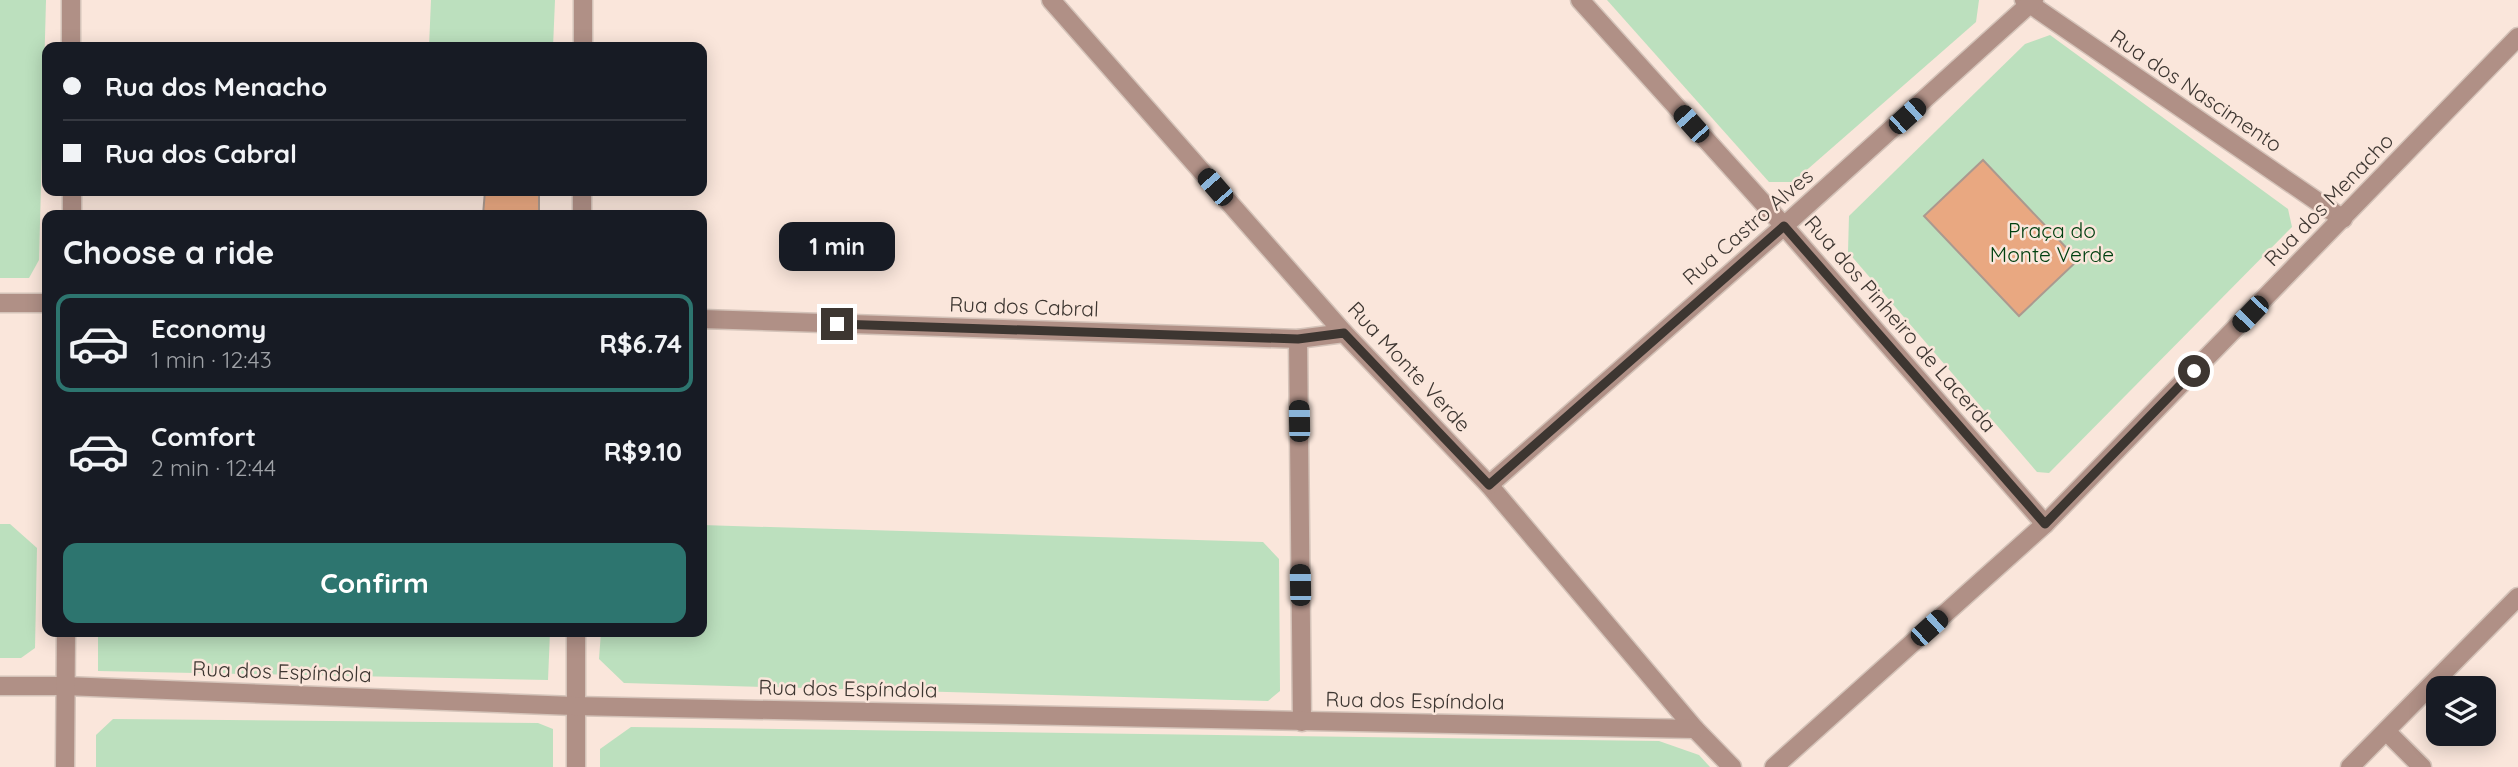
<!DOCTYPE html>
<meta charset="utf-8">
<style>
body{margin:0;font-family:Quicksand,sans-serif;background:#20242c;color:#f1f3f6;height:100vh;display:flex;flex-direction:column;font-size:26px;white-space:nowrap}
*{box-sizing:border-box;margin:0}
p{font-size:23px;color:#9ea1a6}
.icon{flex:none;width:38px;height:38px;fill:none;stroke:currentColor;stroke-width:2;stroke-linecap:round;stroke-linejoin:round}
.map{position:relative;flex:1;overflow:hidden}
.sheet{position:absolute;left:42px;top:210px;width:665px;height:427px;display:flex;flex-direction:column;background:#171b24;border-radius:14px;box-shadow:0 4px 18px #0003}
.sheet>*{flex:none}
.top-card{position:absolute;left:42px;top:42px;width:665px;height:154px;border-radius:14px;box-shadow:0 4px 18px #0003;display:grid;align-content:center;height:154px;padding:0 21px;background:#171b24}
.fabs{position:absolute;left:2426px;top:676px;display:grid;gap:14px}
.fabs a{display:grid;place-items:center;width:70px;height:70px;border-radius:14px;background:#171b24;box-shadow:0 4px 18px #0003;font-size:35px}
.end{position:absolute;width:32px;height:32px;margin:-16px;border:9px solid #3d3631;background:#fff;box-shadow:0 0 0 4px #fff}
.from{border-radius:50%}
.bubble{position:absolute;height:49px;border-radius:14px;background:#171b24;box-shadow:0 4px 18px #0003;font-size:23px;font-weight:700;line-height:49px;text-align:center}
.car{position:absolute;width:21px;height:42px;margin:-21px -10px;border-radius:9px;box-shadow:0 0 5px 2px #0007;background:linear-gradient(#222 24%,#8ab4d8 0 40%,#222 0 76%,#8ab4d8 0 86%,#222 0)}
.top-card b{display:flex;align-items:center;gap:24px;height:66px;font-size:26px}
.top-card b+b{border-top:2px solid #363941}
.top-card i{width:18px;height:18px;background:#f1f3f6}
ul{padding:0;list-style:none}
li{display:flex;align-items:center;gap:21px;height:98px;margin:0 14px 10px;padding:0 7px;border:4px solid transparent;border-radius:14px}
li div{flex:1}
li b{display:block;font-size:26px}
li em{font-style:normal;font-weight:700}
li.current{border-color:#2d756f}
li>.icon{width:63px;height:63px;stroke-width:1.5}
h2{padding:0 21px;font-size:32px;line-height:84px}
.cta{display:flex;gap:14px;margin-top:auto;padding:14px 21px}
.cta a{flex:1;height:80px;border-radius:14px;background:#2d756f;color:#fff;font-size:28px;font-weight:700;line-height:80px;text-align:center}
.map>svg:first-child{display:block}
.green{fill:#bce0be}
.building{fill:#e9a881;stroke:#ab998f;stroke-width:2}
.lines{fill:none;stroke-linecap:round;stroke-linejoin:round}
.minor-casing{stroke:#d4c3b9;stroke-width:21}
.minor{stroke:#b09086;stroke-width:18}
.route{stroke:#3d3631;stroke-width:9}
.labels{text-anchor:middle;stroke-width:5;stroke-linejoin:round;paint-order:stroke}
.street-label{font-size:21px;fill:#3d3631;stroke:#fae6db}
.park-label{font-size:21px;fill:#004010;stroke:#fae6db}
</style>
<div class="map">
<svg width="2518" height="767" viewBox="0 0 2518 767">
<rect width="100%" height="100%" fill="#fae6db"/>
<!-- green -->
<g class="green">
<polygon points="0,0 46,0 39,260 29,278 0,278"/>
<polygon points="431,0 555,0 553,47 429,47"/>
<polygon points="1607,0 1979,0 1976,22 1793,182 1769,182"/>
<polygon points="2050,35 2288,209 2292,227 2049,473 2037,472 1848,252 1849,216 2025,44"/>
<polygon points="0,524 10,524 37,548 35,648 21,658 0,658"/>
<polygon points="702,525 1263,542 1279,559 1280,691 1268,701 624,683 599,659 601,632 702,632"/>
<polygon points="98,632 550,632 548,680 98,671"/>
<polygon points="113,719 538,723 553,729 553,767 96,767 96,735"/>
<polygon points="631,727 1659,741 1699,755 1710,767 600,767 600,749"/>
</g>
<!-- building -->
<g class="building">
<polygon points="1983,160 2078,260 2019,316 1924,216"/>
<polygon points="485,191 539,191 539,215 483,215"/>
</g>
<g class="lines">
<!-- minor casing -->
<g class="minor-casing">
<g id="minor">
<polyline points="71,0 71,47"/>
<polyline points="1051,0 1344,333 1489,485 1695,729 1732,767"/>
<polyline points="1580,0 1784,226 2045,524"/>
<polyline points="2024,0 2343,219"/>
<polyline points="583,47 583,0"/>
<polyline points="72,191 72,215"/>
<polyline points="582,215 582,191"/>
<polyline points="0,303 47,303"/>
<polyline points="702,319 1298,339 1344,333"/>
<polyline points="1298,339 1302,722"/>
<polyline points="1489,485 1784,226 2034,0"/>
<polyline points="576,632 576,767"/>
<polyline points="0,686 65,686 574,706 1695,729"/>
<polyline points="2387,732 2422,767"/>
<polyline points="65,767 66,632"/>
<polyline points="1774,767 2045,524 2518,37"/>
<polyline points="2350,767 2518,597"/>
</g>
</g>
<!-- minor -->
<use href="#minor" class="minor"/>
</g>
<g class="lines">
<!-- route -->
<polyline class="route" points="837,324 1298,339 1344,333 1489,485 1784,226 2045,524 2194,371"/>
</g>
<g class="labels">
<!-- street labels -->
<g class="street-label">
<text transform="translate(2196 91) rotate(34)" y="7">Rua dos Nascimento</text>
<text transform="translate(2329 200) rotate(-46)" y="7">Rua dos Menacho</text>
<text transform="translate(1748 227) rotate(-41)" y="7">Rua Castro Alves</text>
<text transform="translate(1024 307) rotate(2)" y="7">Rua dos Cabral</text>
<text transform="translate(1900 324) rotate(49)" y="7">Rua dos Pinheiro de Lacerda</text>
<text transform="translate(1409 367) rotate(47)" y="7">Rua Monte Verde</text>
<text transform="translate(282 672) rotate(2)" y="7">Rua dos Espíndola</text>
<text transform="translate(848 689) rotate(1)" y="7">Rua dos Espíndola</text>
<text transform="translate(1415 701) rotate(1)" y="7">Rua dos Espíndola</text>
</g>
<!-- park labels -->
<g class="park-label">
<text x="2052" y="238">Praça do<tspan x="2052" dy="24">Monte Verde</tspan></text>
</g>
</g>
</svg>
<div class="fabs">
<a><svg class="icon" aria-label="layers" viewBox="0 0 24 24"><path d="M12 4l9 5-9 5-9-5zM3 14l9 5 9-5"/></svg></a>
</div>
<i class="end from" style="left:2194px;top:371px"></i>
<i class="end" style="left:837px;top:324px"></i>
<div class="bubble" style="left:779px;top:222px;width:116px">1 min</div>
<i class="car" style="left:1907px;top:116px;rotate:48deg"></i>
<i class="car" style="left:1691px;top:124px;rotate:318deg"></i>
<i class="car" style="left:1215px;top:187px;rotate:319deg"></i>
<i class="car" style="left:2250px;top:314px;rotate:224deg"></i>
<i class="car" style="left:1299px;top:421px;rotate:359deg"></i>
<i class="car" style="left:1300px;top:585px;rotate:359deg"></i>
<i class="car" style="left:1929px;top:628px;rotate:48deg"></i>
<div class="top-card">
<b><i class="from"></i>Rua dos Menacho</b>
<b><i></i>Rua dos Cabral</b>
</div>
<section class="sheet">
<h2>Choose a ride</h2>
<ul>
<li class="current"><svg class="icon" aria-label="car" viewBox="0 0 24 24"><path d="M5 17H2v-5l4-1 3-4h7l3 4 3 1v5h-3M9 17h6M6 11h13"/><circle cx="7" cy="17" r="2"/><circle cx="17" cy="17" r="2"/></svg><div><b>Economy</b><p>1 min · 12:43</p></div><em>R$6.74</em></li>
<li><svg class="icon" aria-label="car" viewBox="0 0 24 24"><path d="M5 17H2v-5l4-1 3-4h7l3 4 3 1v5h-3M9 17h6M6 11h13"/><circle cx="7" cy="17" r="2"/><circle cx="17" cy="17" r="2"/></svg><div><b>Comfort</b><p>2 min · 12:44</p></div><em>R$9.10</em></li>
</ul>
<div class="cta"><a>Confirm</a></div>
</section>
</div>
